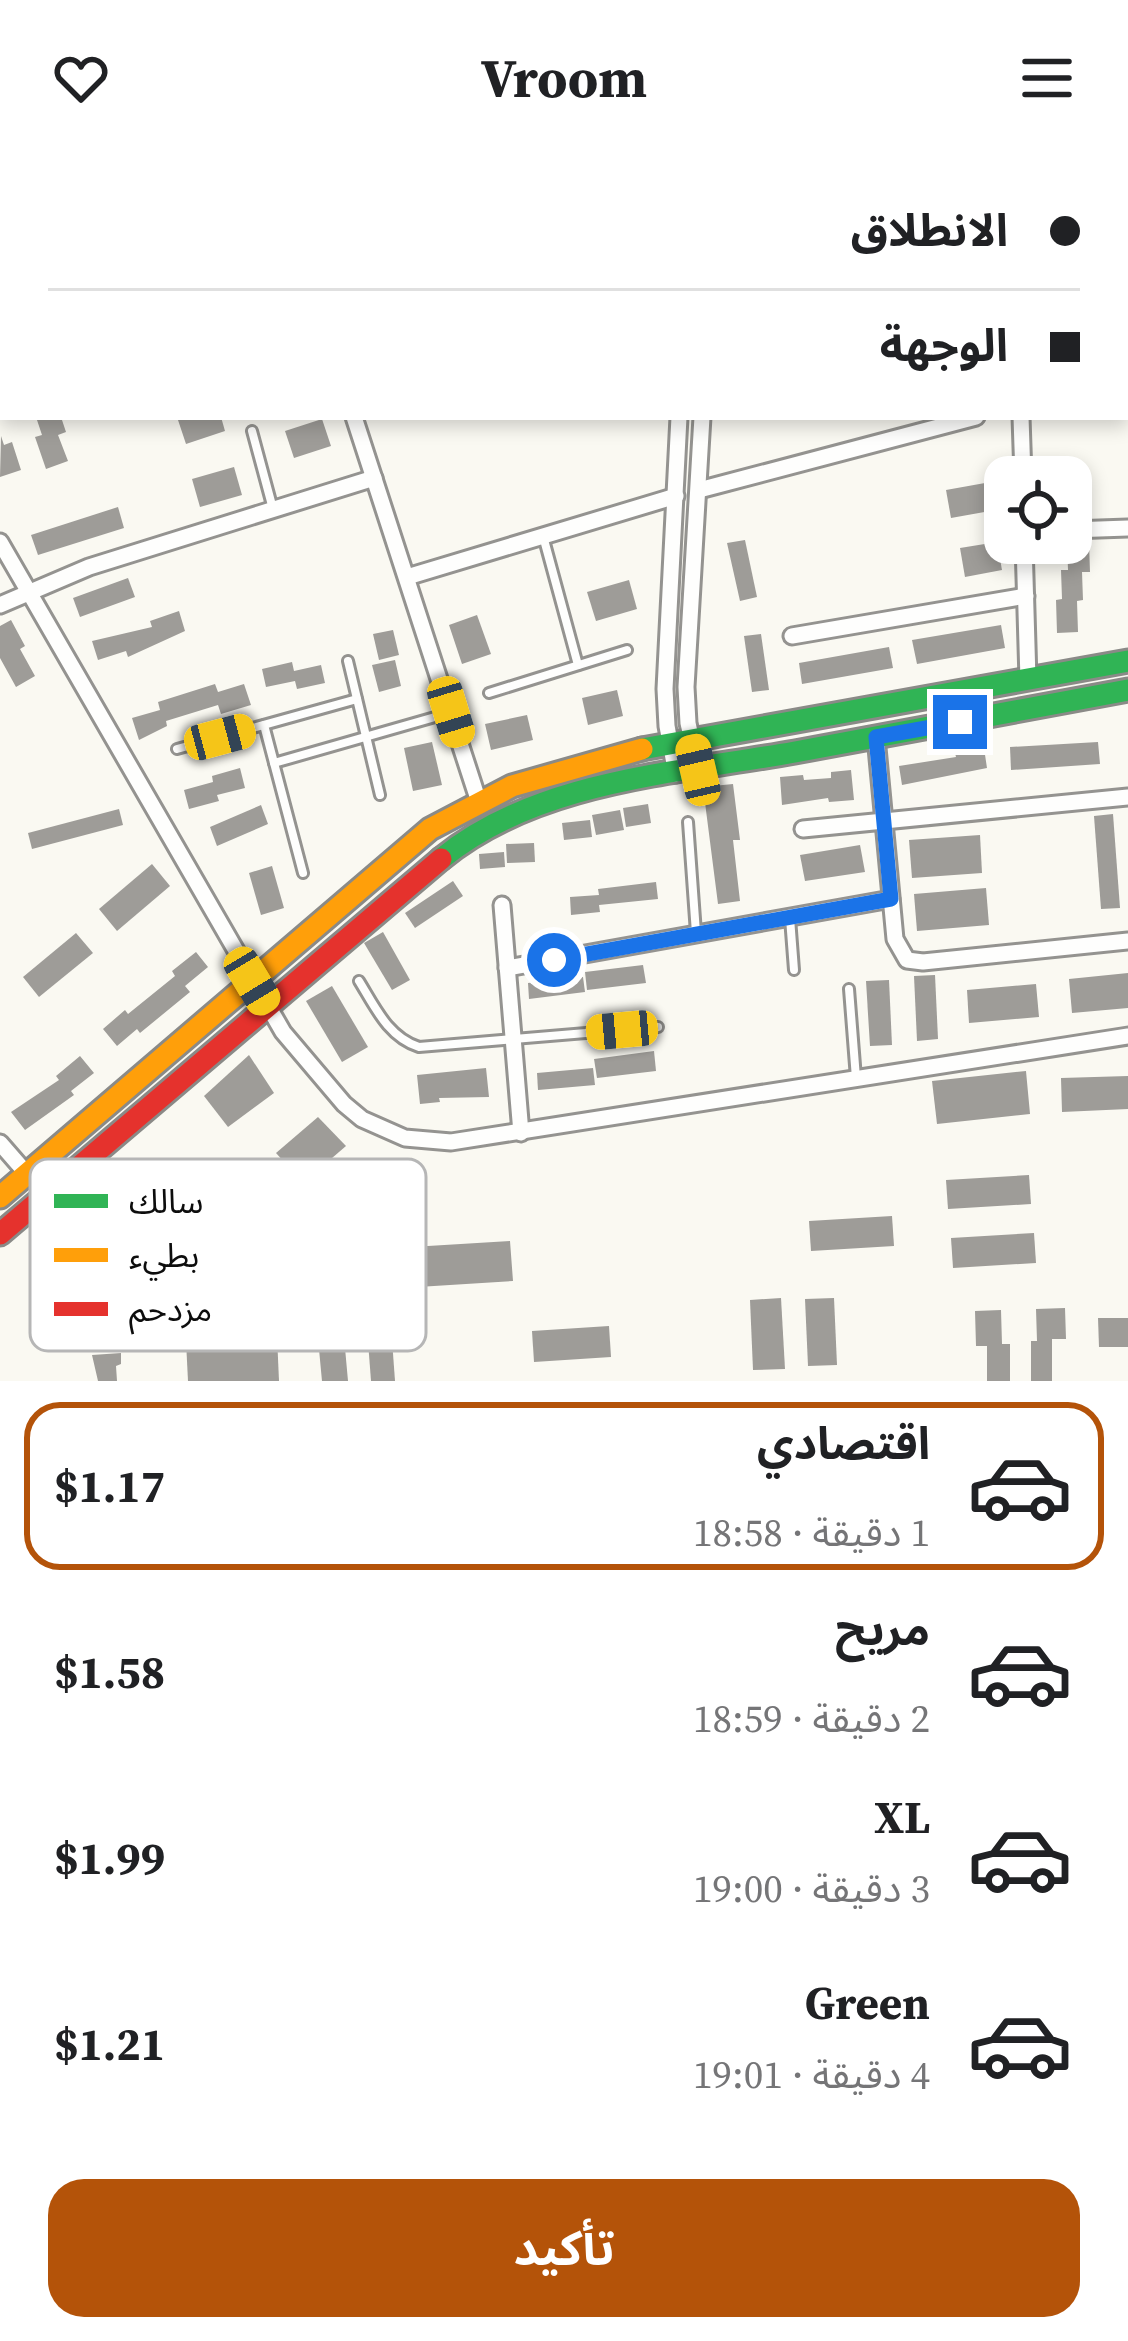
<!DOCTYPE html>
<html lang="ar">
<meta charset="utf-8">
<style>
body{margin:0;font-family:"Source Serif 4","Noto Sans Arabic",serif;background:#f6f6f6;color:#202124;direction:rtl;height:100vh;display:flex;flex-direction:column;font-size:45px;white-space:nowrap}
*{box-sizing:border-box;margin:0}
p{font-size:39px;color:#757577}
.icon{flex:none;width:66px;height:66px;fill:none;stroke:currentColor;stroke-width:2;stroke-linecap:round;stroke-linejoin:round}
.map{position:relative;height:1225px;overflow:hidden;direction:ltr}
.sheet{display:flex;flex-direction:column;background:#fff;flex:1}
.sheet>*{flex:none}
.top-card{position:absolute;left:0px;top:0px;width:1128px;height:264px;box-shadow:0 6px 18px #0003;direction:rtl;display:grid;align-content:center;height:264px;padding:0 48px;background:#fff}
.buttons{position:absolute;left:984px;top:300px;display:grid;gap:24px}
.buttons a{display:grid;place-items:center;width:108px;height:108px;border-radius:24px;background:#fff;box-shadow:0 6px 18px #0003;font-size:60px}
.end{position:absolute;width:54px;height:54px;margin:-27px;border:15px solid #1a73e8;background:#fff;box-shadow:0 0 0 6px #fff}
.from{border-radius:50%}
.car{position:absolute;width:36px;height:72px;margin:-36px -18px;border-radius:15px;box-shadow:0 0 9px 3px #0007;background:linear-gradient(#f5c518 24%,#345 0 40%,#f5c518 0 76%,#345 0 86%,#f5c518 0)}
.top-card b{display:flex;align-items:center;gap:42px;height:114px;font-size:45px}
.top-card b+b{border-top:3px solid #e0e0e0}
.top-card i{width:30px;height:30px;background:#202124}
ul{padding:21px 0 0;list-style:none}
li{display:flex;align-items:center;gap:36px;height:168px;margin:0 24px 18px;padding:0 24px;border:6px solid transparent;border-radius:36px}
li div{flex:1}
li b{display:block;font-size:45px}
li em{font-style:normal;font-weight:700}
li.current{border-color:#b45309}
li>.icon{width:108px;height:108px;stroke-width:1.5}
.button{display:flex;gap:24px;margin-top:auto;padding:24px 48px}
.button a{flex:1;height:138px;border-radius:36px;background:#b45309;color:#fff;font-size:48px;font-weight:700;line-height:138px;text-align:center}
header{display:flex;justify-content:space-between;align-items:center;height:156px;padding:0 48px;background:#fff;font-size:54px;font-weight:700}
.map>svg:first-child{display:block}
.building{fill:#9e9c98}
.lines{fill:none;stroke-linecap:round;stroke-linejoin:round}
.lane-casing{stroke:#949390;stroke-width:14}
.street-casing{stroke:#949390;stroke-width:21}
.fast-casing{stroke:#8a8a87;stroke-width:27}
.slow-casing{stroke:#8a8a87;stroke-width:27}
.jam-casing{stroke:#8a8a87;stroke-width:27}
.lane{stroke:#fefefd;stroke-width:8}
.street{stroke:#fefefd;stroke-width:15}
.fast{stroke:#30b455;stroke-width:21}
.slow{stroke:#ff9f0a;stroke-width:21}
.jam{stroke:#e5322d;stroke-width:21}
.route{stroke:#1a73e8;stroke-width:15}
.key{fill:#fff;stroke:#b6b6b6;stroke-width:3}
.key-label{font-size:33px;fill:#0d0d0d}
</style>
<header><svg class="icon" aria-label="menu" viewBox="0 0 24 24"><path d="M4 6h16M4 12h16M4 18h16"/></svg>Vroom<svg class="icon" aria-label="heart" viewBox="0 0 24 24"><path d="M12 20l-8-8c-3-5 5-10 8-4 3-6 11-1 8 4z"/></svg></header>
<div class="map">
<svg width="1128" height="1225" viewBox="0 0 1128 1225">
<rect width="100%" height="100%" fill="#faf9f2"/>
<!-- building -->
<g class="building">
<polygon points="36,261 61,261 66,276 58,279 68,305 46,313 35,281 42,279"/>
<polygon points="177,261 221,261 225,275 186,288"/>
<polygon points="322,263 331,290 294,302 285,275"/>
<polygon points="1,280 4,289 12,286 21,314 0,321"/>
<polygon points="234,311 242,339 200,351 192,323"/>
<polygon points="985,327 990,355 951,362 946,334"/>
<polygon points="118,351 124,372 38,399 31,379"/>
<polygon points="745,384 757,441 740,445 727,387"/>
<polygon points="997,386 1002,414 965,421 960,392"/>
<polygon points="1089,386 1090,416 1082,416 1083,444 1077,445 1078,476 1057,477 1056,444 1062,443 1061,414 1068,414 1067,387"/>
<polygon points="128,422 135,441 80,461 73,442"/>
<polygon points="629,424 637,453 596,465 587,436"/>
<polygon points="179,455 185,475 128,501 126,495 98,504 92,485 152,471 150,465"/>
<polygon points="477,459 491,498 462,508 449,469"/>
<polygon points="11,464 25,490 20,493 35,520 16,531 0,502 0,470"/>
<polygon points="1001,469 1005,492 917,508 912,484"/>
<polygon points="393,474 399,499 379,504 373,478"/>
<polygon points="761,478 769,534 752,536 744,480"/>
<polygon points="889,491 893,512 802,528 799,507"/>
<polygon points="395,504 401,530 379,536 372,509"/>
<polygon points="292,506 294,515 321,509 325,527 297,533 295,525 266,531 262,513"/>
<polygon points="215,528 218,536 244,528 251,549 221,558 218,549 166,565 167,570 139,584 132,562 160,554 158,546"/>
<polygon points="617,534 623,560 588,569 582,542"/>
<polygon points="527,559 533,584 491,594 485,568"/>
<polygon points="432,586 442,629 413,635 404,592"/>
<polygon points="1098,586 1100,608 1011,614 1010,591"/>
<polygon points="984,592 987,612 902,629 899,610 956,601 955,597"/>
<polygon points="240,612 245,632 217,639 219,645 189,653 184,634 213,626 212,620"/>
<polygon points="851,614 854,644 829,646 828,642 782,649 780,621 803,619 804,624 831,622 831,616"/>
<polygon points="733,628 740,684 733,684 740,745 718,748 703,631"/>
<polygon points="648,648 651,667 626,671 623,652"/>
<polygon points="261,649 268,668 217,690 210,671"/>
<polygon points="119,653 123,669 32,693 28,677"/>
<polygon points="620,654 624,674 596,679 592,659"/>
<polygon points="1113,658 1120,752 1101,753 1094,660"/>
<polygon points="590,664 592,681 564,684 562,667"/>
<polygon points="980,679 982,717 912,722 909,684"/>
<polygon points="534,687 535,706 507,707 506,688"/>
<polygon points="860,689 865,716 805,725 800,699"/>
<polygon points="504,696 505,711 480,713 479,698"/>
<polygon points="152,708 170,730 117,775 99,753"/>
<polygon points="272,710 284,752 261,759 249,717"/>
<polygon points="453,725 463,740 415,772 405,757"/>
<polygon points="656,726 658,743 599,749 600,756 571,759 570,741 599,739 598,733"/>
<polygon points="986,732 989,769 917,775 914,738"/>
<polygon points="383,776 410,824 392,834 364,787"/>
<polygon points="76,777 93,797 39,841 23,821"/>
<polygon points="196,796 208,811 185,830 190,836 140,877 137,873 117,890 103,873 125,854 128,858 175,820 172,815"/>
<polygon points="643,809 646,827 587,834 585,816"/>
<polygon points="1128,817 1128,852 1072,857 1069,823"/>
<polygon points="935,819 938,883 917,885 914,820"/>
<polygon points="583,821 585,836 529,843 528,827"/>
<polygon points="889,824 892,889 870,890 866,825"/>
<polygon points="1036,828 1039,861 969,867 967,834"/>
<polygon points="332,830 368,891 342,906 306,845"/>
<polygon points="654,895 656,915 597,922 594,903"/>
<polygon points="249,899 274,937 228,971 204,940"/>
<polygon points="80,900 94,917 71,935 74,939 25,974 11,956 59,924 56,920"/>
<polygon points="486,912 489,941 439,942 440,946 420,948 417,919"/>
<polygon points="593,912 595,929 538,934 537,917"/>
<polygon points="1026,915 1030,958 937,968 932,925"/>
<polygon points="1128,920 1128,953 1062,956 1061,922"/>
<polygon points="318,961 346,990 303,1027 276,997"/>
<polygon points="1029,1019 1031,1048 948,1053 946,1024"/>
<polygon points="392,1045 395,1092 510,1085 513,1125 225,1143 223,1105 340,1097 337,1048"/>
<polygon points="892,1060 894,1090 811,1095 809,1065"/>
<polygon points="1034,1077 1036,1107 953,1112 951,1082"/>
<polygon points="781,1142 785,1213 753,1214 750,1144"/>
<polygon points="834,1142 837,1209 808,1210 805,1143"/>
<polygon points="1065,1152 1066,1183 1052,1183 1052,1225 1031,1225 1031,1185 1037,1185 1036,1153"/>
<polygon points="1001,1154 1002,1188 1010,1188 1010,1225 987,1225 987,1190 976,1190 975,1155"/>
<polygon points="1098,1162 1128,1162 1128,1191 1099,1191"/>
<polygon points="343,1170 348,1225 322,1225 317,1172"/>
<polygon points="391,1170 395,1225 371,1225 367,1172"/>
<polygon points="609,1170 611,1201 534,1206 532,1175"/>
<polygon points="277,1180 279,1225 188,1225 186,1185"/>
<polygon points="121,1197 121,1208 116,1210 117,1225 98,1225 92,1199"/>
</g>
<g class="lines">
<!-- lane casing -->
<g class="lane-casing">
<g id="lane">
<polyline points="223,3 231,0"/>
<polyline points="1125,79 1128,79"/>
<polyline points="0,89 3,88"/>
<polyline points="252,275 273,353"/>
<polyline points="543,380 578,509"/>
<polyline points="348,505 380,639"/>
<polyline points="489,537 627,494"/>
<polyline points="264,569 303,717"/>
<polyline points="177,593 357,543"/>
<polyline points="274,607 449,557"/>
<polyline points="688,666 696,777"/>
<polyline points="790,762 794,814"/>
<path d="M359,825C375,851 388,881 419,891L658,871"/>
<polyline points="849,833 856,922"/>
</g>
</g>
<!-- street casing -->
<g class="street-casing">
<g id="street">
<polyline points="600,0 601,3"/>
<polyline points="623,0 624,3"/>
<polyline points="1004,0 1005,3"/>
<polyline points="1125,217 1128,216"/>
<polyline points="354,261 478,643"/>
<polyline points="1021,261 1023,321"/>
<polyline points="699,334 976,261"/>
<polyline points="1071,374 1128,372"/>
<polyline points="0,386 283,876 344,948 362,963 405,982 451,986 1128,880"/>
<polyline points="1024,387 1028,524"/>
<polyline points="407,421 676,340"/>
<polyline points="0,449 89,411 374,322"/>
<polyline points="792,480 1026,440"/>
<polyline points="876,581 895,783 907,804 923,806 1128,785"/>
<polyline points="698,613 688,567 686,531 702,261"/>
<polyline points="676,618 667,570 665,533 679,261"/>
<polyline points="803,673 1128,641"/>
<polyline points="502,749 521,977"/>
<polyline points="507,812 891,743"/>
<polyline points="0,987 27,1018"/>
</g>
</g>
<!-- fast casing -->
<g class="fast-casing">
<g id="fast">
<polyline points="642,593 1128,505"/>
<path d="M441,703C537,624 678,617 795,596C906,576 1017,555 1128,534"/>
</g>
</g>
<!-- slow casing -->
<g class="slow-casing">
<g id="slow">
<polyline points="453,3 460,0"/>
<polyline points="0,1041 430,673 512,630 642,593"/>
</g>
</g>
<!-- jam casing -->
<g class="jam-casing">
<g id="jam">
<polyline points="513,3 520,0"/>
<polyline points="0,184 3,182"/>
<polyline points="0,206 3,205"/>
<polyline points="0,1078 441,703"/>
</g>
</g>
<!-- lane -->
<use href="#lane" class="lane"/>
<!-- street -->
<use href="#street" class="street"/>
<!-- fast -->
<use href="#fast" class="fast"/>
<!-- slow -->
<use href="#slow" class="slow"/>
<!-- jam -->
<use href="#jam" class="jam"/>
</g>
<g class="lines">
<!-- route -->
<polyline class="route" points="554,804 891,743 876,581 960,566"/>
</g>
<!-- legend -->
<rect x="30" y="1003" width="396" height="192" rx="18" class="key"/>
<rect x="54" y="1038" width="54" height="14" fill="#30b455"/>
<rect x="54" y="1092" width="54" height="14" fill="#ff9f0a"/>
<rect x="54" y="1146" width="54" height="14" fill="#e5322d"/>
<g class="key-label">
<text x="129" y="1057">سالك</text>
<text x="129" y="1111">بطيء</text>
<text x="129" y="1165">مزدحم</text>
</g>
</svg>
<div class="buttons">
<a><svg class="icon" aria-label="locate" viewBox="0 0 24 24"><circle cx="12" cy="12" r="6"/><path d="M12 2v4M12 18v4M2 12h4M18 12h4"/></svg></a>
</div>
<i class="end from" style="left:554px;top:804px"></i>
<i class="end" style="left:960px;top:566px"></i>
<i class="car" style="left:451px;top:556px;rotate:163deg"></i>
<i class="car" style="left:220px;top:581px;rotate:75deg"></i>
<i class="car" style="left:698px;top:614px;rotate:347deg"></i>
<i class="car" style="left:252px;top:825px;rotate:149deg"></i>
<i class="car" style="left:622px;top:874px;rotate:265deg"></i>
<div class="top-card">
<b><i class="from"></i>الانطلاق</b>
<b><i></i>الوجهة</b>
</div>
</div>
<section class="sheet">
<ul>
<li class="current"><svg class="icon" aria-label="car" viewBox="0 0 24 24"><path d="M5 17H2v-5l4-1 3-4h7l3 4 3 1v5h-3M9 17h6M6 11h13"/><circle cx="7" cy="17" r="2"/><circle cx="17" cy="17" r="2"/></svg><div><b>اقتصادي</b><p>1 دقيقة · 18:58</p></div><em>$1.17</em></li>
<li><svg class="icon" aria-label="car" viewBox="0 0 24 24"><path d="M5 17H2v-5l4-1 3-4h7l3 4 3 1v5h-3M9 17h6M6 11h13"/><circle cx="7" cy="17" r="2"/><circle cx="17" cy="17" r="2"/></svg><div><b>مريح</b><p>2 دقيقة · 18:59</p></div><em>$1.58</em></li>
<li><svg class="icon" aria-label="car" viewBox="0 0 24 24"><path d="M5 17H2v-5l4-1 3-4h7l3 4 3 1v5h-3M9 17h6M6 11h13"/><circle cx="7" cy="17" r="2"/><circle cx="17" cy="17" r="2"/></svg><div><b>XL</b><p>3 دقيقة · 19:00</p></div><em>$1.99</em></li>
<li><svg class="icon" aria-label="car" viewBox="0 0 24 24"><path d="M5 17H2v-5l4-1 3-4h7l3 4 3 1v5h-3M9 17h6M6 11h13"/><circle cx="7" cy="17" r="2"/><circle cx="17" cy="17" r="2"/></svg><div><b>Green</b><p>4 دقيقة · 19:01</p></div><em>$1.21</em></li>
</ul>
<div class="button"><a>تأكيد</a></div>
</section>
